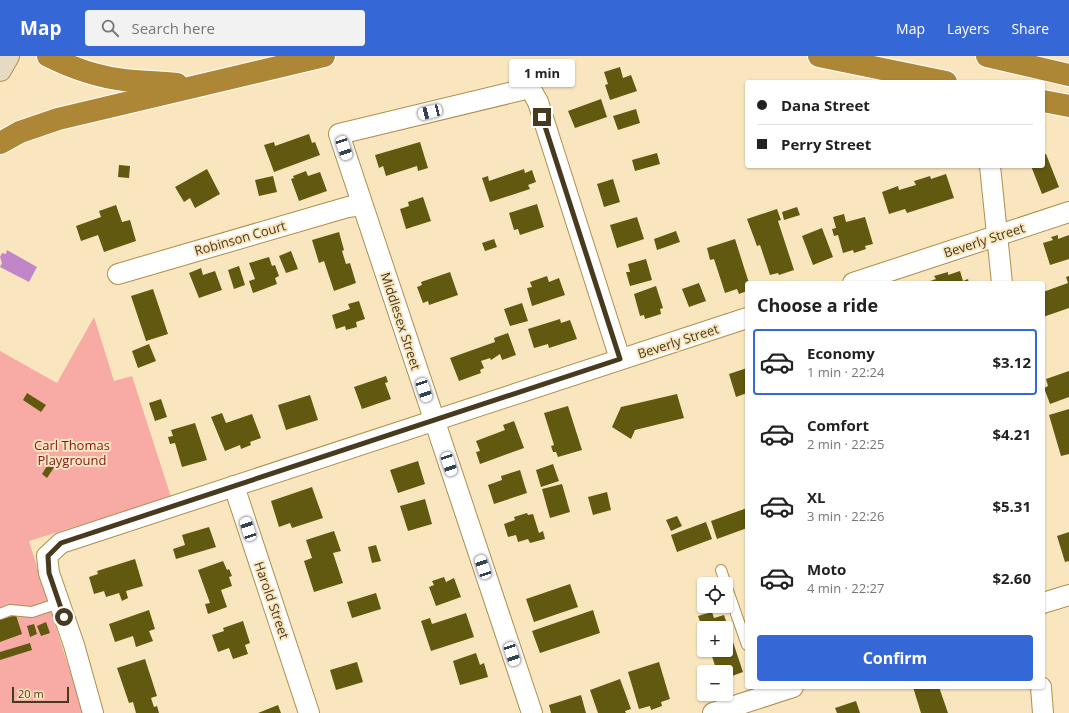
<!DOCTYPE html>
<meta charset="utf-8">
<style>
body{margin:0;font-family:"Open Sans",sans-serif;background:#f2f2f2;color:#222;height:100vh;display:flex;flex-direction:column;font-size:15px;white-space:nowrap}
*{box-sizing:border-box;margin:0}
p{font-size:13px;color:#767676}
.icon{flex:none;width:22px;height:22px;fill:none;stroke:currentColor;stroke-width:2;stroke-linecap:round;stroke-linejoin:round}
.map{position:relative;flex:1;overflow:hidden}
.sheet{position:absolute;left:745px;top:225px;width:300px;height:408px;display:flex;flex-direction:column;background:#fff;border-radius:4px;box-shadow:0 1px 3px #0004}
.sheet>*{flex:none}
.banner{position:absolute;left:745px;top:24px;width:300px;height:88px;border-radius:4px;box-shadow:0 1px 3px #0004;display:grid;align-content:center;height:88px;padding:0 12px;background:#fff}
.buttons{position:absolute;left:697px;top:521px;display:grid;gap:8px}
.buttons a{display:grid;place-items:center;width:36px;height:36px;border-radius:4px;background:#fff;box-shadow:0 1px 3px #0004;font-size:20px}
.scale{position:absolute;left:12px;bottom:10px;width:57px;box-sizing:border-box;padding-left:4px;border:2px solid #483a1f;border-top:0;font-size:11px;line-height:14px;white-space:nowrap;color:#483a1f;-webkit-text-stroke:3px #fae6be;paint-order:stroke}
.end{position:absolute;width:18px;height:18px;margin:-9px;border:5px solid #483a1f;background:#fff;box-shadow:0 0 0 2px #fff}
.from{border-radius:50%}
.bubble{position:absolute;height:28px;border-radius:4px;background:#fff;box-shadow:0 1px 3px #0004;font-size:13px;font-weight:700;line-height:28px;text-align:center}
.car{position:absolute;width:12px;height:24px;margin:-12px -6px;border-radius:5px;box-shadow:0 0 3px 1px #0007;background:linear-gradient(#fff 24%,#345 0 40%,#fff 0 76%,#345 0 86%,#fff 0)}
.banner b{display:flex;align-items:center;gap:14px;height:38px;font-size:15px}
.banner b+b{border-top:1px solid #e0e0e0}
.banner i{width:10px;height:10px;background:#222}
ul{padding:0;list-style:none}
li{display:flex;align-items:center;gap:12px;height:66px;margin:0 8px 6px;padding:0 4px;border:2px solid transparent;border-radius:4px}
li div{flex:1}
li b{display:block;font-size:15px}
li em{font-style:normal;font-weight:700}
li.current{border-color:#3667d7}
li>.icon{width:36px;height:36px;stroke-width:1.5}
h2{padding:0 12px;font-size:18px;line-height:48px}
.primary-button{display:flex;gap:8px;margin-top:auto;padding:8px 12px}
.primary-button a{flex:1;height:46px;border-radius:4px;background:#3667d7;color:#fff;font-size:16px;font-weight:700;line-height:46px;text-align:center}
header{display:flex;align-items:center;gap:24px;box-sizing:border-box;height:56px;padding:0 20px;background:#3667d7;color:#fff}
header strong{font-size:19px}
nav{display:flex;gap:22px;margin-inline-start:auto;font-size:14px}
.search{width:280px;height:36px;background:#f2f2f2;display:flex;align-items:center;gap:10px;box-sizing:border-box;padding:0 14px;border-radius:4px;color:#767676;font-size:15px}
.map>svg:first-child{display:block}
.green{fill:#f8aaa5}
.water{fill:#c186c7}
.building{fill:#60590f}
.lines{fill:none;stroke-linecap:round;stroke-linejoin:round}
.service-casing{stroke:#ae8e4c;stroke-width:12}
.minor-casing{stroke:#ae8e4c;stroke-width:22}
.secondary-casing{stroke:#ae8e4c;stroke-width:24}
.motorway-casing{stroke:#fff;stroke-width:24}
.service{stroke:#fff;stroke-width:10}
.minor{stroke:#fff;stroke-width:20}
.secondary{stroke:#e6dbc2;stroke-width:22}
.motorway{stroke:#ad8735;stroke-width:22}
.route{stroke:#483a1f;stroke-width:5}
.labels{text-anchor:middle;stroke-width:4;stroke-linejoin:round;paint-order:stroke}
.street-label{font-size:13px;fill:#483a1f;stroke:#fae6be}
.park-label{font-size:13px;fill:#82161e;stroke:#fae6be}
</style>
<header>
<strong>Map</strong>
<div class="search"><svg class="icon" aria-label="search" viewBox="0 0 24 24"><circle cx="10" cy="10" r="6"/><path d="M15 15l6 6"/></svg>Search here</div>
<nav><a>Map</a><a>Layers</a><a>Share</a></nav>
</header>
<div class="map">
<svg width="1069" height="657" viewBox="0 0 1069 657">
<rect width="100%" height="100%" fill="#fae6be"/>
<!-- green -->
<polygon class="green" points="94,261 114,325 132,320 171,441 29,485 83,657 0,657 0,295 57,327"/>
<!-- water -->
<polygon class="water" points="7,194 37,211 29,226 0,211 2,207 0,201 2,197 6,198"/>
<!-- building -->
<g class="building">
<polygon points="620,11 623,22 631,19 637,35 610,44 605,29 608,28 604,16"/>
<polygon points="601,43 607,61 575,72 568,55"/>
<polygon points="636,53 640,67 618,74 613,60"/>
<polygon points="309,78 312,87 315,86 320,99 274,116 264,89 274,86 275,90"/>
<polygon points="420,86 428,112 418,115 417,110 386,120 383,110 379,112 375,99"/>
<polygon points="657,97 660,108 635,115 632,104"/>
<polygon points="1046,98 1059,131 1042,138 1031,110 1043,110 1043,99"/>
<polygon points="119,109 130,110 129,122 118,121"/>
<polygon points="207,113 220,138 195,152 190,142 184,146 175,131"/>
<polygon points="524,113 525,117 532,114 536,126 528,129 530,133 490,146 482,122 488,120 489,125"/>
<polygon points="306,115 308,120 320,116 327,135 299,145 291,123 294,122 293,120"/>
<polygon points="946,118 954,142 907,157 905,153 889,158 882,136 898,130 899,134 916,129 914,125 930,120 931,123"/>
<polygon points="273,120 277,136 259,140 255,124"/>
<polygon points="613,123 620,146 604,151 597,128"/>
<polygon points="423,141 431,165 406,173 400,153 409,150 408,146"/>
<polygon points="537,148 544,171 520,179 518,173 514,174 509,157"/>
<polygon points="116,149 122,166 130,164 136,185 104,196 98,179 81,185 76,170 101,161 99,155"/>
<polygon points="797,151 800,159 784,164 782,156"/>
<polygon points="777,153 781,164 778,165 794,214 779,219 778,217 770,219 760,189 757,190 747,163"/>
<polygon points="844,158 846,166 865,161 873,188 865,190 866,193 854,197 853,194 843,197 838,179 834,180 832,173 836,172 833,161"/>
<polygon points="637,161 644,183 617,192 610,169"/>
<polygon points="822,172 833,201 813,209 802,180"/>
<polygon points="676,175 680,186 657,194 654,183"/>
<polygon points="339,176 344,194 342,195 346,208 350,207 356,227 334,235 324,205 319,207 312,184"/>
<polygon points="1058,179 1058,183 1069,179 1069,203 1050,209 1043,187 1053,184 1051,181"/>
<polygon points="494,183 497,191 485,195 482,187"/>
<polygon points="735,183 749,227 747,227 747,235 739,238 737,233 725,237 714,203 710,204 707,192"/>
<polygon points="291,195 298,213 286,217 279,200"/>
<polygon points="269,201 272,210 275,209 279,220 275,222 277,228 253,237 249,225 255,223 249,207"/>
<polygon points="646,203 652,224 630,230 626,216 630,216 628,208"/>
<polygon points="239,210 245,229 234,233 228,214"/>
<polygon points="201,212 203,219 215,215 222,234 199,242 189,217"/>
<polygon points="960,215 963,225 968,223 969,227 924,227 936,223 934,220 948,216 948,219"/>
<polygon points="450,216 458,239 429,249 428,245 423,247 417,231 422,229 421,226"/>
<polygon points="547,220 549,226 559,222 565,239 532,250 527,232 532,231 530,226"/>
<polygon points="1069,220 1069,252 1043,261 1043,236 1068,227 1066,221"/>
<polygon points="699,227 706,245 689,251 682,233"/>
<polygon points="656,230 663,252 660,253 661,258 645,263 644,259 640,260 634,238"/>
<polygon points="153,233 168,278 146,285 131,240"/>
<polygon points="359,245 365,263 356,266 357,271 346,274 345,270 336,273 332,259 350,253 348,248"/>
<polygon points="522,247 528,265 510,270 504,253"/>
<polygon points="560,263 561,267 570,264 577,283 549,292 548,288 534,292 528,273"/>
<polygon points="508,277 516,299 502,304 500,298 491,304 490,302 481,305 484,312 480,314 481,317 459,325 450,302 495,286 494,282"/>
<polygon points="149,288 156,305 138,312 132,295"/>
<polygon points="747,312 747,337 736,341 729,318"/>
<polygon points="1069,315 1069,341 1050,348 1044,332 1048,330 1046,323"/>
<polygon points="386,320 388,326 385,327 391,343 362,353 354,331"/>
<polygon points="27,337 46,349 41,356 23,344"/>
<polygon points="677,338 684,362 635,374 631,383 612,371 621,351"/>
<polygon points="310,339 318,364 286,374 278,349"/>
<polygon points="161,343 167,361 155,365 149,347"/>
<polygon points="568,350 582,394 558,401 556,396 553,396 551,390 554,389 544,357"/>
<polygon points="1069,353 1069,398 1061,400 1049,359"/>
<polygon points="222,357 226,367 252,358 261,382 250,386 251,389 241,393 240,389 225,395 211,361"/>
<polygon points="514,365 524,392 480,408 476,396 480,395 476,385 505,374 503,369"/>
<polygon points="195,367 207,404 182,411 175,387 170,388 168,381 173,380 171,374"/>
<polygon points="53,400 59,404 47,422 42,418"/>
<polygon points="418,405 425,428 398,437 390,414"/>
<polygon points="553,408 559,425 541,431 536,414"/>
<polygon points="520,414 527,437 494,448 488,429 502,424 501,420"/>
<polygon points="562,428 570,456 550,462 542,433"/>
<polygon points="312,431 323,462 292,472 290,467 279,471 271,445"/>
<polygon points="607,436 611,454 593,459 588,441"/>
<polygon points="425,443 432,468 408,475 400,450"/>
<polygon points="747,452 747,472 717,483 711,465"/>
<polygon points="527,457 528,459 533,458 539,477 543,475 545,483 530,487 528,483 518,486 516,479 508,481 504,468 515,464 514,461"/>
<polygon points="677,460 682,470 671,475 666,464"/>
<polygon points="706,466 712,483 677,496 671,479"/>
<polygon points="209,471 216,491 176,503 173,493 185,489 182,479"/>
<polygon points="334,475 341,495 333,497 343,527 314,536 304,505 312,502 306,484"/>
<polygon points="1069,476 1069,505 1065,506 1057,480"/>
<polygon points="376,489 381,505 372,507 368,491"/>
<polygon points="135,503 143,530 126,535 128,542 122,545 119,537 106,541 104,535 94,538 89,521 98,518 97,515"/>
<polygon points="223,505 227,514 229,513 232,520 229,521 232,530 221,534 227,551 208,558 205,548 210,547 198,514"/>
<polygon points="444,521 446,526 454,522 461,541 436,550 429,531 434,529 432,525"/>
<polygon points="570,528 578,551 534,566 526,543"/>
<polygon points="376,537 381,553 352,562 347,546"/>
<polygon points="149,554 155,573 149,575 153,585 136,591 133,580 115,586 109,568"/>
<polygon points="593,554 600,577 540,597 532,575"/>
<polygon points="712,556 714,562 724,559 743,616 732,620 733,625 726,628 726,616 717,616 710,594 726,594 726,572 704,572 704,576 698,560"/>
<polygon points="466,557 474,581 431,595 421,565 430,562 432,568"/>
<polygon points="16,559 22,578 0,586 0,564"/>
<polygon points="243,565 250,587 245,589 248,598 233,603 229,592 218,596 212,579 224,575 223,572"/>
<polygon points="46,566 50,577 41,580 37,570"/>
<polygon points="34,568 37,578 30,581 27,570"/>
<polygon points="30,587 32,594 0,604 0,596"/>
<polygon points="476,597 480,609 484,607 488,621 460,629 453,605"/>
<polygon points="145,603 157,640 151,642 154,651 157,650 159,657 136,657 133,646 129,647 117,612"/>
<polygon points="357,606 363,626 336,634 330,614"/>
<polygon points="659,606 670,643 661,646 662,650 651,654 650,650 639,653 628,616"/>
<polygon points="620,623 631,653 625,655 626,657 598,657 590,634"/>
<polygon points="913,631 939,631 948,657 921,657"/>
<polygon points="581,639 586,657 551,657 549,649"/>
<polygon points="856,645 860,657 837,657 835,652"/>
<polygon points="278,649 281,657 258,657"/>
</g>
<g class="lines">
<!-- service casing -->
<g class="service-casing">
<g id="service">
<polyline points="721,514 726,528"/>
<polyline points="726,529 747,589"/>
<polyline points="0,558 10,554 32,556 59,547"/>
</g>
</g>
<!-- minor casing -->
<g class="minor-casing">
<g id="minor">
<polyline points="990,110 1002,227"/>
<polyline points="118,218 348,151 362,149"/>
<polyline points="853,227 1069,156"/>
<polyline points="234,430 309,657"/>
<polyline points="1043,547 1069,539"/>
<polyline points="1041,631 1043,657"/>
<polyline points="93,657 74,589 49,517 47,500 61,487 747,262"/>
<polyline points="532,657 339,78 530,32 538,46 620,303"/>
<polyline points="713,657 793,631"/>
</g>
</g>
<!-- secondary casing -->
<g class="secondary-casing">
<polyline id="secondary" points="0,14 8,0"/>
</g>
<!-- motorway casing -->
<g class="motorway-casing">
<g id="motorway">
<path d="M48,0C72,12 98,21 124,24C142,26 159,26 177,28"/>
<polyline points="819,0 946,26"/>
<polyline points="987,0 1069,19"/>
<polyline points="1043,45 1069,50"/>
<polyline points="0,87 20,76 58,63 324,0"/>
</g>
</g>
<!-- service -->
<use href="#service" class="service"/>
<!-- minor -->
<use href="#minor" class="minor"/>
<!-- secondary -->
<use href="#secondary" class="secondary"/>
<!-- motorway -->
<use href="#motorway" class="motorway"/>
</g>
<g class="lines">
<!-- route -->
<polyline class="route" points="64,561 49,517 48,500 61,487 620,303 542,61"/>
</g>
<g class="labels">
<!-- street labels -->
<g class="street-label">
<text transform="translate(240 182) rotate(-16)" y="5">Robinson Court</text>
<text transform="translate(984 184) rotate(-18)" y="5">Beverly Street</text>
<text transform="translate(401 265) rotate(72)" y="5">Middlesex Street</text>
<text transform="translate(678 285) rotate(-18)" y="5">Beverly Street</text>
<text transform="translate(272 544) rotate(71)" y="5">Harold Street</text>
</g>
<!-- park labels -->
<g class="park-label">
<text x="72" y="394">Carl Thomas<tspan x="72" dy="15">Playground</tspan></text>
</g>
</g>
</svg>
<div class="buttons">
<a><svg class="icon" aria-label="locate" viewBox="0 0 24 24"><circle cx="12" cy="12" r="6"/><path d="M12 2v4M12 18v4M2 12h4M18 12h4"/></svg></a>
<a>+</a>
<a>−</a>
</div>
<div class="scale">20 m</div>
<i class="end from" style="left:64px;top:561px"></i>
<i class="end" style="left:542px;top:61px"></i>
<div class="bubble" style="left:509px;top:3px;width:66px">1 min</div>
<i class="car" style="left:430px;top:56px;rotate:256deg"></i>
<i class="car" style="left:344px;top:92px;rotate:161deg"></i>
<i class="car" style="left:424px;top:334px;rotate:161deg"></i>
<i class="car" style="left:449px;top:408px;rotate:162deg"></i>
<i class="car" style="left:248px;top:473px;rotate:342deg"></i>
<i class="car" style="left:483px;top:511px;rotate:341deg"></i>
<i class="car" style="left:512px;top:598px;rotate:162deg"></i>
<div class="banner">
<b><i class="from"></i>Dana Street</b>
<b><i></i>Perry Street</b>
</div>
<section class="sheet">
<h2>Choose a ride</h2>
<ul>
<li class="current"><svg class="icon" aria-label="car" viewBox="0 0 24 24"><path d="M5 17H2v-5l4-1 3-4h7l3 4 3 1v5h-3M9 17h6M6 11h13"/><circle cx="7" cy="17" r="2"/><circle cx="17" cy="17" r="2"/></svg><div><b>Economy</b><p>1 min · 22:24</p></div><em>$3.12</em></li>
<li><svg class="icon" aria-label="car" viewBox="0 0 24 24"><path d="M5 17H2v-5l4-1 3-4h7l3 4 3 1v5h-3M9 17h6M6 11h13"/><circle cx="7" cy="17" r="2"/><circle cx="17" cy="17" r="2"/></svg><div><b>Comfort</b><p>2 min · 22:25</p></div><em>$4.21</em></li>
<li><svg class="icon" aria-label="car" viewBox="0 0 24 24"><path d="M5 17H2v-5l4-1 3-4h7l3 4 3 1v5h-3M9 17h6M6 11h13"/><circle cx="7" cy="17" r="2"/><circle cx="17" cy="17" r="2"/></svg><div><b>XL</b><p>3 min · 22:26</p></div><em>$5.31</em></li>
<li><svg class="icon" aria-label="car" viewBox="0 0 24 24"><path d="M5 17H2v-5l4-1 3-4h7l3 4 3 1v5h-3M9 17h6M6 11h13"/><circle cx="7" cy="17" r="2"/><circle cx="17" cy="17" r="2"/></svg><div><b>Moto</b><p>4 min · 22:27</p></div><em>$2.60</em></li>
</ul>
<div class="primary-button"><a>Confirm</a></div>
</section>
</div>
